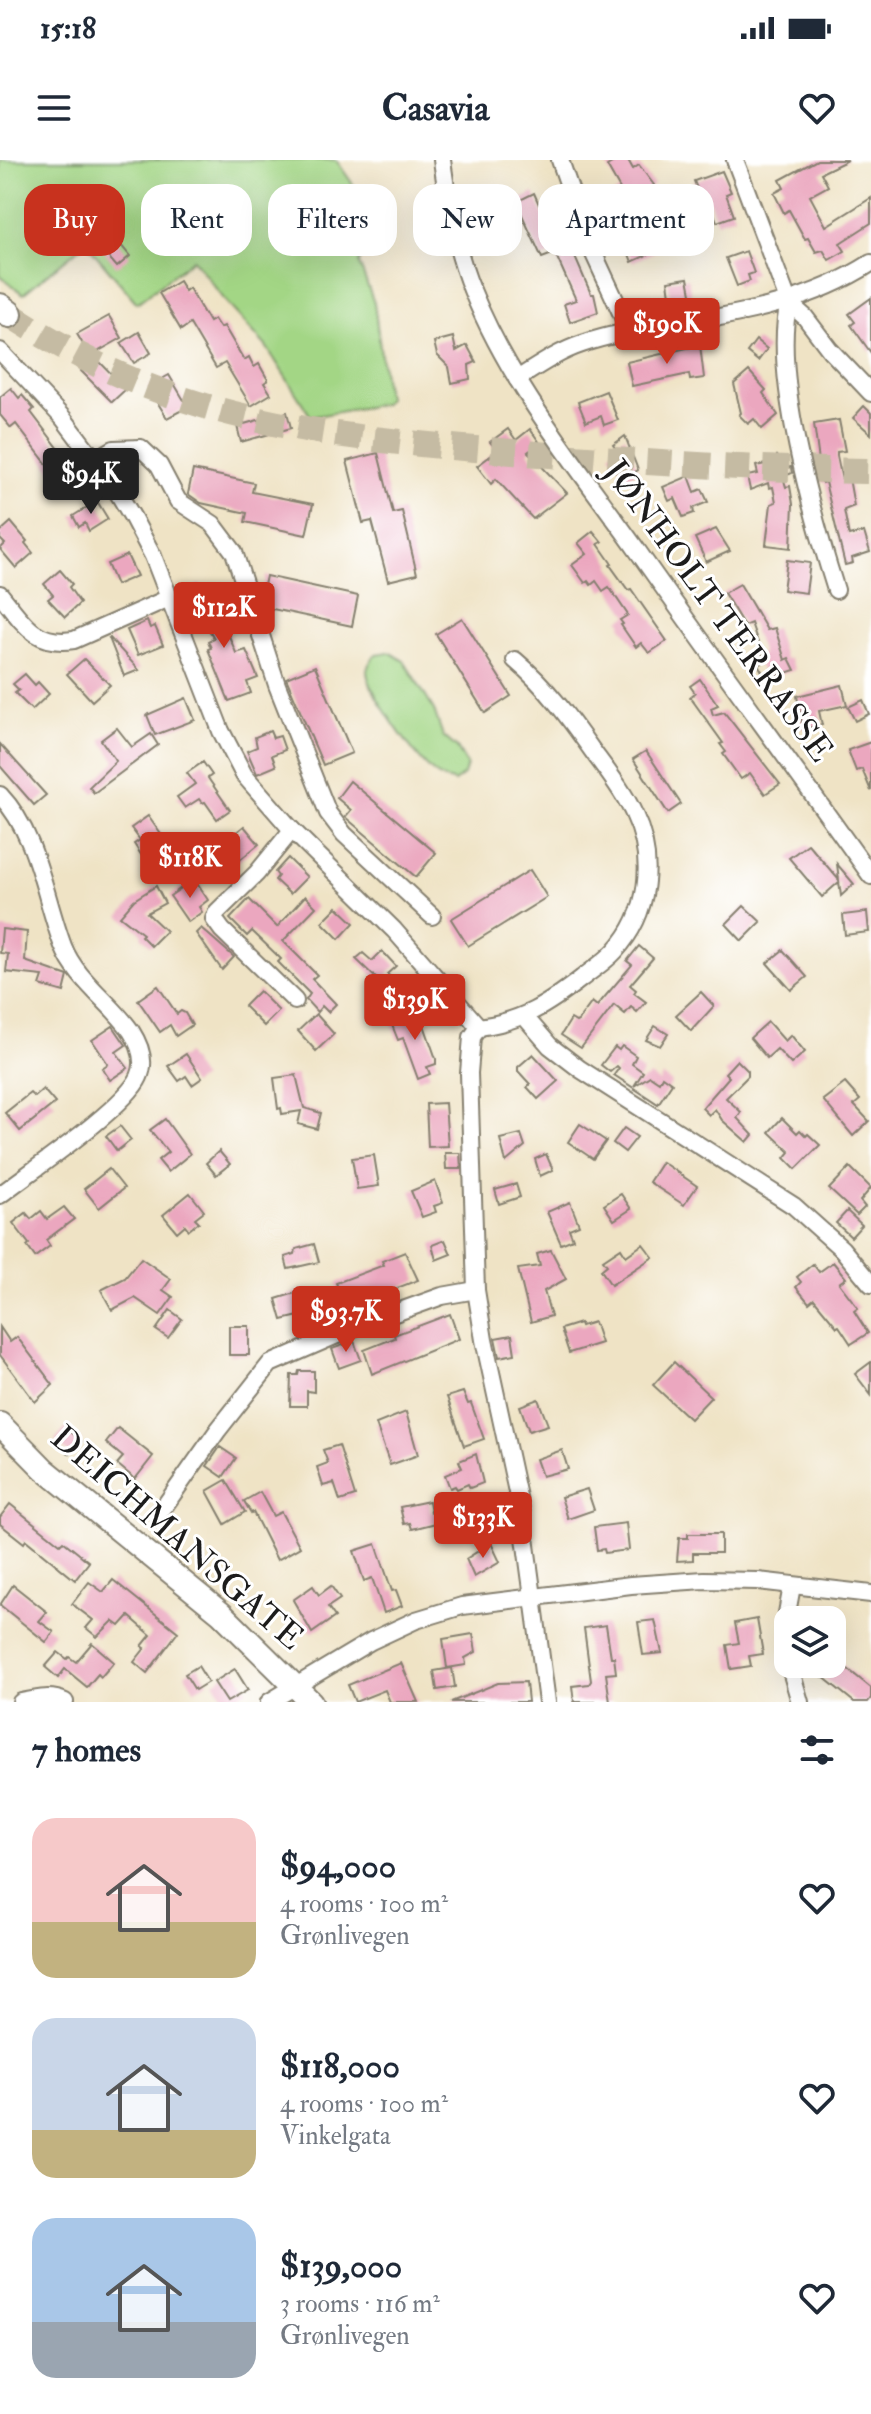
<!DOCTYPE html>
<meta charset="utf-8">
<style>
:root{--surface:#fff;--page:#f6f6f7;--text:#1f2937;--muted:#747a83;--accent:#c8321e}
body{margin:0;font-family:"IM FELL Double Pica",serif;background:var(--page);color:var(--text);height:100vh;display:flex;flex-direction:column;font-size:30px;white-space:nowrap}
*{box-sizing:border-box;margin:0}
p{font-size:26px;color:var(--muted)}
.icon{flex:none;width:44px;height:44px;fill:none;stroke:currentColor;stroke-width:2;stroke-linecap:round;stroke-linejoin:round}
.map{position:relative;height:1542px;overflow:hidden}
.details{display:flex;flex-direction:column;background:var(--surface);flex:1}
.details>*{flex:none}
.guide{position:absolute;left:24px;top:24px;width:824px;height:72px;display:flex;gap:16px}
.fabs{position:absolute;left:774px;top:1446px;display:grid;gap:16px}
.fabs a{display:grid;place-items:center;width:72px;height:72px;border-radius:16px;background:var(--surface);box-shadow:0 8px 32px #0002;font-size:40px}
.price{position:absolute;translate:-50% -68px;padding:0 18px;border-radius:8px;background:var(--accent);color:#fff;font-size:26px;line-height:52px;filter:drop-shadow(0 2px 4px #0008)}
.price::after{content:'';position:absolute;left:50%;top:48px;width:24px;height:18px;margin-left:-12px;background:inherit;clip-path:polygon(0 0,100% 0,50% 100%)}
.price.active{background:#222;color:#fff}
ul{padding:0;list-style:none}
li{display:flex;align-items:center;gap:24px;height:200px;padding:0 32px}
li span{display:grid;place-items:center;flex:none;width:224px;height:160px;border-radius:24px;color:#555}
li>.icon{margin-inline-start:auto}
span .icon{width:96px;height:96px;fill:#fffc;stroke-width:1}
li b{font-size:34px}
h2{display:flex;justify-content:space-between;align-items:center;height:96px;padding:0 32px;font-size:34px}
.pill{padding:0 28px;border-radius:24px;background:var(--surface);box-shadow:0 8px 32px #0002;font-size:28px;line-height:72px}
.pill.active{background:var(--accent);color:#fff}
.status{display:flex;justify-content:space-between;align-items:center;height:56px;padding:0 40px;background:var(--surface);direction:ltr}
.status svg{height:22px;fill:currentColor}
header{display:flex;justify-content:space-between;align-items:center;height:104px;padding:0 32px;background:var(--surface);font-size:36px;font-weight:700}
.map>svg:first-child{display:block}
.green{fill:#a3d685;stroke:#607950;stroke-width:2}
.building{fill:#eba7bf}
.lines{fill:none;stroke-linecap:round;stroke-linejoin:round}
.primary-tunnel{stroke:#c5bba3;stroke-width:26;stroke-dasharray:26 13;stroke-linecap:butt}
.minor-casing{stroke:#868070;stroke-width:20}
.tertiary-casing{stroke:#868070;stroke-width:26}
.primary-casing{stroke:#868070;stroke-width:30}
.minor{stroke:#fff;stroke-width:16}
.tertiary{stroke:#fff;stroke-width:22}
.primary{stroke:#fff;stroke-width:26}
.labels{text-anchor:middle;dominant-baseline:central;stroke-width:6;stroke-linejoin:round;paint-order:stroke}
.street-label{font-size:34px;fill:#1c1c1c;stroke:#fff}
</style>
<div class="status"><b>15:18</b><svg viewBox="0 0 49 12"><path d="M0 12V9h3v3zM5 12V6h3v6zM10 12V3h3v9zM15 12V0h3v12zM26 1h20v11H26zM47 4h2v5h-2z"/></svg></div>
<header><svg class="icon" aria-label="menu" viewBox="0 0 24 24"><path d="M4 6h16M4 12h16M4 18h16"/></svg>Casavia<svg class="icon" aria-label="heart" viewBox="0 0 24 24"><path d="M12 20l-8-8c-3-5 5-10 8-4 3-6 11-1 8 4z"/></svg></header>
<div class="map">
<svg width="871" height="1542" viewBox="0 0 871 1542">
<rect width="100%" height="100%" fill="#fff"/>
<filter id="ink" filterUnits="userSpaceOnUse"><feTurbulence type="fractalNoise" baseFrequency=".0125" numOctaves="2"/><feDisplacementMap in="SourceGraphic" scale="16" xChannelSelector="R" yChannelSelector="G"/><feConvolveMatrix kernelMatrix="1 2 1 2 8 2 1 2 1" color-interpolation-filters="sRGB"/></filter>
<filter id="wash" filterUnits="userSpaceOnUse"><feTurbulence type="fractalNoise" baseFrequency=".006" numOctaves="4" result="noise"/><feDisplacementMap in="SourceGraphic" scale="32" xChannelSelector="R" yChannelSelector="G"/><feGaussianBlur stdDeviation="1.8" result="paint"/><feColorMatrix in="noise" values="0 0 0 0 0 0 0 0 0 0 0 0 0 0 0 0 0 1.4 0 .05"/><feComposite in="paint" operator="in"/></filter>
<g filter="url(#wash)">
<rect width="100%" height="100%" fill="#efe3c5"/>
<!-- green -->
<g class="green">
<polygon points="0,0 336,0 359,33 372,63 359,103 374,143 387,239 383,244 311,257 266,186 227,143 193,99 137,143 86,83 23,134 0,115"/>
<path d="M389,492L404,501L434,550L443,576L457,588L467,605L464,615L454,622C449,620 442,618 437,615C419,604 367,531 367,511C367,505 372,499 376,494Z"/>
</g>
<g id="blocks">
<!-- building -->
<g class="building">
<polygon points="617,0 628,0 633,9 639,5 654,25 641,35 637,31 607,54 610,62 595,68 588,47 606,40 620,29 607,6"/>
<polygon points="817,0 848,0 821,13 828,26 810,36 826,66 871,38 871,63 840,83 845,91 829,100 823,90 816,92 808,78 805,79 789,50 784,53 774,33 784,28 780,20"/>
<polygon points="722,11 731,32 726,34 734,56 717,62 708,38 702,41 694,21"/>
<polygon points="534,33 551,72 562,67 591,134 594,134 598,152 570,162 564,144 576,140 555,93 542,98 516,42"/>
<polygon points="107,68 130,96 117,107 93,79"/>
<polygon points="651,72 658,90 632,102 624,81"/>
<polygon points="746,91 754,113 748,115 750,121 737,126 726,98"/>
<polygon points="688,118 692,139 671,143 668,121"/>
<polygon points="179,121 185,131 189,128 209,162 214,159 220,168 224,166 244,200 249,197 254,207 259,204 268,220 264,223 271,234 251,246 225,203 216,208 190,164 181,170 159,133"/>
<polygon points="871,138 871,193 851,165 855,162 849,154"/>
<polygon points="109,156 122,178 90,196 77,174"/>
<polygon points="139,172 151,193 134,203 121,183"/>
<polygon points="453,177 456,191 467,185 476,202 469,205 470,219 452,223 449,207 437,195 434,182"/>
<polygon points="756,180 767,189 758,201 747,192"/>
<polygon points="700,185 704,218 690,220 689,214 632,226 627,202"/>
<polygon points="95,197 126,229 112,242 81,211"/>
<polygon points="749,211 766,230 763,233 778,255 762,269 754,259 748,264 739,255 741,253 734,224"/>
<polygon points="169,215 188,247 167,258 148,227"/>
<polygon points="11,228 19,238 22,235 34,249 31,252 84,322 69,333 16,264 11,268 0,255 0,237"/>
<polygon points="606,231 618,260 604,265 601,256 586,262 578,242"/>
<polygon points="864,246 871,253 871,274 853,258"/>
<polygon points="287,252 291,268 241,282 237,266"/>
<polygon points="839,260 845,291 837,292 837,296 842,320 849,318 854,346 844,350 849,376 864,372 870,392 852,398 853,403 845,405 825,322 822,323 814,264"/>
<polygon points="508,269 516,280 530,269 540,283 528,292 567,333 533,359 496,319 491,324 477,306 497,291 490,282"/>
<polygon points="625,276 638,310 627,317 610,293 616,289 613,285"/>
<polygon points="378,293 393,353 402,351 417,414 388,421 372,361 363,363 347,301"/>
<polygon points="777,295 782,309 791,307 792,313 783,317 786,327 790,326 793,344 791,388 766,385 771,344 776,342 773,327 769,328 768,323 750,330 747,316 758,314 756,306 776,302"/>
<polygon points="193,310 254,323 252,332 313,344 306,375 245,362 247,353 201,343 188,334"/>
<polygon points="689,316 695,332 702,329 708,342 693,348 694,353 683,357 675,338 669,341 663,327"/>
<polygon points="97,341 108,359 89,371 85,363 79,367 73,356"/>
<polygon points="11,362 27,381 25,383 33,393 16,408 0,389 5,384 0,379 0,372"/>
<polygon points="716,369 730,391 706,402 695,378"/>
<polygon points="593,371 602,382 598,384 612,404 610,405 628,430 631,429 667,481 649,493 641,483 636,487 621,465 623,464 620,460 628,455 609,427 603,431 596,421 591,425 588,421 585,423 572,405 587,394 578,383"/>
<polygon points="127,395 137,416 116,425 107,404"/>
<polygon points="787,400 810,403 806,433 783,430"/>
<polygon points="60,410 72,424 69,427 80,443 65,457 48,439 53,435 44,424"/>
<polygon points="266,416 358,436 352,466 263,447 261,439"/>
<polygon points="200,424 225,466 236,493 246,490 258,518 247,522 251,533 229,541 208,489 211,488 208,481 214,478 193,444 195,442 189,431"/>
<polygon points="740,424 767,470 775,468 785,500 789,498 795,510 766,519 758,504 762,503 759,495 762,494 751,463 744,466 724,433"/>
<polygon points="462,458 511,536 485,553 436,474"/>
<polygon points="147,461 150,468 155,466 163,485 138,495 127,470"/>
<polygon points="109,478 110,478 139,510 124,516"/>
<polygon points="84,499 110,525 92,541 67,514"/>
<polygon points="315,506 352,593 323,605 286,518"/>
<polygon points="25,514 35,525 38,522 49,534 32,550 15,533 19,530 13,524"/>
<polygon points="700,519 718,545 711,548 713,555 724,552 780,624 765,634 750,613 741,619 723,594 726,592 720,584 723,583 690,537 695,533 690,526"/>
<polygon points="842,525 847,545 819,551 822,565 803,569 797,536"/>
<polygon points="186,538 195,560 155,575 147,555"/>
<polygon points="863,540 869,554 855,561 848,547"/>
<polygon points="117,568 132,587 151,574 158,585 94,633 89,627 116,601 101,580"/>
<polygon points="270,571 273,578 280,576 285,590 272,595 276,606 257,614 247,591 257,587 255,577"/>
<polygon points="871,582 871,631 862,609 856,611 848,590"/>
<polygon points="0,584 46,635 34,645 0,606"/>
<polygon points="646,591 681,644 668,653 633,599"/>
<polygon points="203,602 212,615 208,618 230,650 217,659 205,642 202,643 199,639 185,648 177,637 195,624 187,613"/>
<polygon points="350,621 436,693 416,717 345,657 351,650 337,638"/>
<polygon points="148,656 165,680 142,696 134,684 140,680 131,668"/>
<polygon points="244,666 259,684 236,703 221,685"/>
<polygon points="808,684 839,720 837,704 854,724 841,736 839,722 822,737 789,698"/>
<polygon points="288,698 307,717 290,734 275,720 278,716 275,712"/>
<polygon points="530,710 547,737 468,786 451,759"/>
<polygon points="194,719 208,740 199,747 202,752 188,762 170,736"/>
<polygon points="156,726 165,743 147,753 166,771 151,786 141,776 143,774 120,756 134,740"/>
<polygon points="305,736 316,747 283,781 317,815 312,819 336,844 328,852 322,846 317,852 306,840 310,834 278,802 281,799 252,771 247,776 230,759 249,739 277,767"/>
<polygon points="744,746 761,762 742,781 726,764"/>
<polygon points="337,747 354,763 339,779 322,762"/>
<polygon points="867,752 869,772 845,775 843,755"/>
<polygon points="201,768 234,797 222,810 196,773"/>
<polygon points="2,769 27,772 25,801 68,816 64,832 40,825 43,816 6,812 8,794 0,793"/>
<polygon points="639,786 653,798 630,825 636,830 634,833 646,842 637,852 631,847 625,854 614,845 581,888 561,875 571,859 576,862 578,861 592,842 597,846 632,805 627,801"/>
<polygon points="783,790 807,817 791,830 767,803"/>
<polygon points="382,791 396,806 387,814 416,840 408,849 356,799 363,793 372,801"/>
<polygon points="158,826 177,854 181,851 185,853 192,865 176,876 170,865 160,872 138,840"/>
<polygon points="259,831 279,851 264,866 244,846"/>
<polygon points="701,832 714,846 691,871 676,855"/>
<polygon points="414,849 420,864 423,862 436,899 436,904 427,907 430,914 418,919 403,878 398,880 390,860"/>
<polygon points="316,854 334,874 316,891 298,871"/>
<polygon points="768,862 785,881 791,875 805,892 791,904 777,889 767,898 750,878"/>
<polygon points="113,866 126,885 116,892 128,908 110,920 102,908 108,904 92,880"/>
<polygon points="655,866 668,874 660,886 646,880"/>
<polygon points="622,886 636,896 632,904 643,912 634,926 650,916 659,922 662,916 672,923 658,944 614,915 619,908 617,906 610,912 601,905 615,887 619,890"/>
<polygon points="186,894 202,918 192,925 186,916 179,921 168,906"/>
<polygon points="533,894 558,921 538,939 527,927 530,924 518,911 518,907"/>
<polygon points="737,900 748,911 748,916 726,938 741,952 737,958 753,975 747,982 722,960 715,949 709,955 702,948 729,917 725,913"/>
<polygon points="296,915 304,948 321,953 317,969 298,964 301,951 282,954 281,948 278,949 274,918"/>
<polygon points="845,923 860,940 854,945 869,961 853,976 823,940"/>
<polygon points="43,929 55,943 20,971 5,953 30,933 34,937"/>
<polygon points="445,943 448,986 428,987 426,944"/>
<polygon points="782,958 797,973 800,970 806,976 808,974 820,985 796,1009 785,998 790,992 769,972"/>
<polygon points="165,959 190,994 168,1012 158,1000 168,992 150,970"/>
<polygon points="580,964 606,981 593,999 568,982"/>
<polygon points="120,966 131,980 117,991 106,976"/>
<polygon points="624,968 637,977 625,992 613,983"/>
<polygon points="521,974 525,986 506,1002 500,979"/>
<polygon points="219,991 230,1004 216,1015 206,1003"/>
<polygon points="445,993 460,993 461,1009 446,1009"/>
<polygon points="546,994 553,1010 540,1016 535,999"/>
<polygon points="374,995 379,1026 357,1029 352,998"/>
<polygon points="662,1002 697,1026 684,1045 649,1022"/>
<polygon points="850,1007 871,1028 860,1041 865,1047 857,1055 829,1029"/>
<polygon points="109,1009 124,1028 99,1048 84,1029"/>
<polygon points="435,1021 443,1043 434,1046 436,1052 422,1057 411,1031"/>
<polygon points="516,1024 520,1037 499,1044 495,1030"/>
<polygon points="190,1033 204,1051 195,1058 199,1062 189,1070 185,1065 177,1072 163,1055"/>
<polygon points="621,1034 631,1049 614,1060 604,1045"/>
<polygon points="570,1042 579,1065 569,1069 573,1079 561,1084 547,1052"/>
<polygon points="64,1047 74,1059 46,1080 50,1086 35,1097 27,1086 29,1084 13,1063 26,1053 31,1059 41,1051 47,1059"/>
<polygon points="847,1051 862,1065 851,1077 836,1063"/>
<polygon points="445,1080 451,1094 436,1100 432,1085"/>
<polygon points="314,1084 319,1102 288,1109 285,1097 295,1094 296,1089"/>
<polygon points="643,1084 653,1097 611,1125 601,1110 607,1105 603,1100 621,1088 626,1096"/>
<polygon points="551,1090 566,1119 544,1131 551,1156 531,1162 518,1109 540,1106 537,1094"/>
<polygon points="405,1092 418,1120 327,1155 325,1149 317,1151 316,1149 316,1152 282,1160 276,1139 305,1130 308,1141 339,1130 336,1123 384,1105 382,1101"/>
<polygon points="141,1098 171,1119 163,1130 173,1137 160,1155 135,1138 112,1150 101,1130 125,1118"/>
<polygon points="833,1102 846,1118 839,1123 858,1148 854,1151 868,1173 851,1184 839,1166 837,1167 814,1139 809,1143 796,1127 801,1122 797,1117 813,1104 819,1112"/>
<polygon points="170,1150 182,1159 168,1178 156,1170"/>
<polygon points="450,1154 459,1179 372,1214 364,1190 395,1178 394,1175"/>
<polygon points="594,1162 601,1183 569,1193 561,1169 580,1163 581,1166"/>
<rect x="229" y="1166" width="20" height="29"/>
<polygon points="0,1167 10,1182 17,1177 53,1225 35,1242 0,1195"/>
<polygon points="512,1175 515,1194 499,1197 495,1178"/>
<polygon points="354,1181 361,1200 339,1208 332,1189"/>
<polygon points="674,1202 711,1237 690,1259 653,1225"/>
<polygon points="871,1202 871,1235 855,1214"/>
<polygon points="299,1211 314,1211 314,1232 307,1231 307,1246 290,1246 291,1215 298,1215"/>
<polygon points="463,1232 468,1244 471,1243 484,1279 464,1286 447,1237"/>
<polygon points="538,1239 548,1265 529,1271 520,1246"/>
<polygon points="406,1252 418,1295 390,1305 376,1264"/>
<polygon points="66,1268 82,1281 70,1294 55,1281"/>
<polygon points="118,1268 153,1296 135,1319 117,1304 123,1297 106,1283"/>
<polygon points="339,1285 355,1336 340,1341 334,1323 323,1326 317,1307 328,1303 323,1290"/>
<polygon points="220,1287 236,1298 223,1317 207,1306"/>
<polygon points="562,1290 568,1309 542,1316 536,1299"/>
<polygon points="476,1294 483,1323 470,1328 468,1324 457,1329 455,1326 450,1328 445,1315 462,1308 459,1301"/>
<polygon points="226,1320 245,1352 225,1364 207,1331"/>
<polygon points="587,1329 594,1350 568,1359 561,1337"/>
<polygon points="260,1332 273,1356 281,1352 300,1387 277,1400 253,1352 251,1353 244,1341"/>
<polygon points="429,1341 431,1352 437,1350 440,1362 412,1369 410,1363 404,1364 400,1347"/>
<polygon points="10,1344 60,1384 63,1381 89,1402 75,1420 26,1380 24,1383 0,1364 0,1357"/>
<polygon points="626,1363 629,1390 605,1393 604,1389 597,1390 594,1367"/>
<polygon points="688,1374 721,1374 721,1393 693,1393 693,1400 677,1401 679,1378 688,1378"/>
<polygon points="491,1383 500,1402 474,1417 466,1399"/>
<polygon points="376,1384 392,1431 396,1430 402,1446 384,1453 372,1418 364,1421 354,1391"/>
<polygon points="113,1420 178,1472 147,1513 134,1502 145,1488 142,1486 151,1475 129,1456 120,1466 113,1461 97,1477 86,1468 93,1460 72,1444 89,1422 103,1432"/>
<polygon points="13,1425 47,1452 39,1461 54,1472 46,1482 0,1445"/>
<polygon points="313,1426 319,1435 331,1426 340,1439 328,1447 335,1457 312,1473 293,1440"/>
<polygon points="757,1459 763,1494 749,1496 751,1506 731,1509 727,1485 739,1483 735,1463"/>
<polygon points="655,1460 662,1493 643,1495 638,1462"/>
<polygon points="606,1465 611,1497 614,1497 616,1513 606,1514 610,1542 574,1542 572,1526 589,1524 591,1521 584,1468"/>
<polygon points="473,1474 476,1492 465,1498 466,1505 447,1508 443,1479"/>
<polygon points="92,1483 114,1502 101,1517 98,1514 87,1527 65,1509 58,1518 45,1507 58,1492 67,1499 69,1497 76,1502"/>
<polygon points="832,1496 871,1528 871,1538 868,1542 854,1542 817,1512 823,1504 832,1504"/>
<polygon points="401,1503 418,1542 390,1542 385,1530 355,1542 348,1525"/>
<polygon points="198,1506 208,1522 195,1530 185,1514"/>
<polygon points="452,1508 455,1527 437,1530 434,1511"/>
<polygon points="235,1509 248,1530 227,1542 214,1522"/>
<polygon points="526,1522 528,1542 451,1542 498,1523"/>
</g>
</g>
</g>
<g filter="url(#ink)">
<use href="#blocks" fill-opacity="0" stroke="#868070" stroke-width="2"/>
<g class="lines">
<!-- primary-tunnel -->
<path class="primary-tunnel" d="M9,154C56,184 103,210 155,229C272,274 401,283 525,293C640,303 755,309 871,311"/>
<!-- minor casing -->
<g class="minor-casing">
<g id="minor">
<path d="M442,0C448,44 455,88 472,130C510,225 578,307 637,390C714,500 794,607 871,716"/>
<polyline points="560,0 587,79 630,172"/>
<polyline points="735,0 789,143 805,157 830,190 871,233"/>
<path d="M789,143C771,211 814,361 836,430"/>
<polyline points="0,191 63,258 112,323 133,358 153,396 221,571 244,615 292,670 394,770 479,867"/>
<path d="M517,219C538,206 558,192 582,184C613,173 646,169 679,164C747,153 812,141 871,103"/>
<polyline points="95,300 114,289 141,288 159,305 178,341 213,364 234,392 277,525 328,653 344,674 432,756"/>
<path d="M0,434C23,462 34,486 74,480L169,438"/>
<path d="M0,635C38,675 44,736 63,786C76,820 111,842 131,871C140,885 146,902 139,917C125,948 31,1011 0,1035"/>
<polyline points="292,670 257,713 217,752 214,759 222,770 295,841"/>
<polyline points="525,857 550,886 580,909 794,1046 842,1089 871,1124"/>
<polyline points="479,867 472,877 469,913 476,1130 484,1180 522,1355 547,1542"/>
<path d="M479,867C523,861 547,845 582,818C593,809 605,802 615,791C649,754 656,700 634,654C624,632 608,612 594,593C570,559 547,527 515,500"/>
<polyline points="161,1351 218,1270 270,1204 353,1168 442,1136 476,1130"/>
<polyline points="788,1502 787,1453 792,1426"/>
<polyline points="789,1504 800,1542"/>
<path d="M21,1542C36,1539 51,1535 65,1542"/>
<polyline points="269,1542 371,1481 416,1460 462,1446 631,1425 704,1420 758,1421 871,1434"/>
</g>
</g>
<!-- tertiary casing -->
<g class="tertiary-casing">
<polyline id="tertiary" points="0,1264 44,1309 221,1453 311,1542"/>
</g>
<!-- primary casing -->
<g class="primary-casing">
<polyline id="primary" points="0,147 9,154"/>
</g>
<!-- minor -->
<use href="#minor" class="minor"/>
<!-- tertiary -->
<use href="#tertiary" class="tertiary"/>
<!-- primary -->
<use href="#primary" class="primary"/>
</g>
</g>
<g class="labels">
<!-- street labels -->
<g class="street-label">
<text transform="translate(718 451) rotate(54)">JØNHOLT TERRASSE</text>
<text transform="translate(177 1378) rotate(41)">DEICHMANSGATE</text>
</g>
</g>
</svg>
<div class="fabs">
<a><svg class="icon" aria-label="layers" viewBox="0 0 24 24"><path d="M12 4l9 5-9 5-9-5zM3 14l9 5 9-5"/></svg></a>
</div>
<b class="price" style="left:667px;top:206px">$190K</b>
<b class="price active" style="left:91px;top:356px">$94K</b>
<b class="price" style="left:224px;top:490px">$112K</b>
<b class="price" style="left:190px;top:740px">$118K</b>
<b class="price" style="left:415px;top:882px">$139K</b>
<b class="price" style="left:346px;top:1194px">$93.7K</b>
<b class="price" style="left:483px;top:1400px">$133K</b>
<div class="guide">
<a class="pill active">Buy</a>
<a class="pill">Rent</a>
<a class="pill">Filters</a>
<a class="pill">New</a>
<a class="pill">Apartment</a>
</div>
</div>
<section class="details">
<h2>7 homes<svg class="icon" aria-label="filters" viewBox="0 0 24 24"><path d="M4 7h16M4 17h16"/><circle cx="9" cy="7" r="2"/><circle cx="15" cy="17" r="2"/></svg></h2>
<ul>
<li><span style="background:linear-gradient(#f6c9c9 65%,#c2b280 0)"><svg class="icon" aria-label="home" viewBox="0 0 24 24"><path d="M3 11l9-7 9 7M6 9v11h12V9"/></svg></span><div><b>$94,000</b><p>4 rooms · 100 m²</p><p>Grønlivegen</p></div><svg class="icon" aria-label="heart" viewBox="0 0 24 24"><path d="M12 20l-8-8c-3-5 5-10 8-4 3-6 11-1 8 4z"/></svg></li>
<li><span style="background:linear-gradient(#c9d6e8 70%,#c2b280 0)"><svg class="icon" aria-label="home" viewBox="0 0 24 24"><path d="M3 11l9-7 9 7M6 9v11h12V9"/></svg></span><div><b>$118,000</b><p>4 rooms · 100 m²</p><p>Vinkelgata</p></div><svg class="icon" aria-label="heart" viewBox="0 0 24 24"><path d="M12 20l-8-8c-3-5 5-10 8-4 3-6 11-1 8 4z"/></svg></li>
<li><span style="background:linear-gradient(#a9c7e8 65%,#9aa5b1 0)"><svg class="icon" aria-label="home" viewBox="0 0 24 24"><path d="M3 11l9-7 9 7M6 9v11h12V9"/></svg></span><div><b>$139,000</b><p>3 rooms · 116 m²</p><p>Grønlivegen</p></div><svg class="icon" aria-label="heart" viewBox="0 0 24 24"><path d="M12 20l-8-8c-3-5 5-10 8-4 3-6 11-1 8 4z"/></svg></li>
</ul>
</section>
